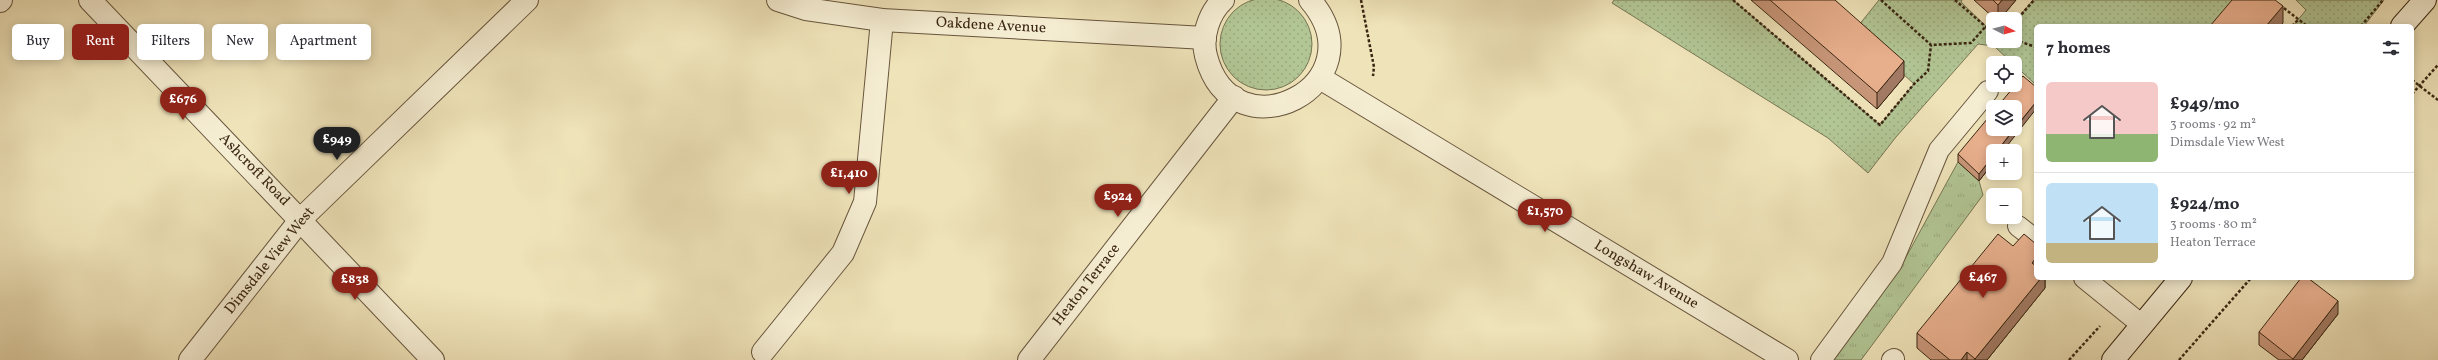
<!DOCTYPE html>
<meta charset="utf-8">
<style>
:root{--surface:#fff;--page:#f2f2f3;--text:#2b2b33;--muted:#7c7c81;--line:#e1e1e2;--accent:#8f2418}
body{margin:0;font-family:Vollkorn,serif;background:var(--page);color:var(--text);height:100vh;display:flex;flex-direction:column;font-size:15px;white-space:nowrap}
*{box-sizing:border-box;margin:0}
p{font-size:13px;color:var(--muted)}
.icon{flex:none;width:22px;height:22px;fill:none;stroke:currentColor;stroke-width:2;stroke-linecap:round;stroke-linejoin:round}
.map{position:relative;flex:1;overflow:hidden}
.details{position:absolute;left:2034px;top:24px;width:380px;height:256px;display:flex;flex-direction:column;background:var(--surface);border-radius:6px;box-shadow:0 2px 10px #0003}
.details>*{flex:none}
.guide{position:absolute;left:12px;top:24px;width:380px;height:36px;display:flex;gap:8px}
.needle{width:26px;rotate:96deg}
.controls{position:absolute;left:1986px;top:12px;display:grid;gap:8px}
.controls a{display:grid;place-items:center;width:36px;height:36px;border-radius:6px;background:var(--surface);box-shadow:0 2px 10px #0003;font-size:20px}
.price{position:absolute;translate:-50% -34px;padding:0 9px;border-radius:14px;background:var(--accent);color:#fff;font-size:13px;line-height:26px;filter:drop-shadow(0 1px 2px #0008)}
.price::after{content:'';position:absolute;left:50%;top:24px;width:12px;height:9px;margin-left:-6px;background:inherit;clip-path:polygon(0 0,100% 0,50% 100%)}
.price.active{background:#222;color:#fff}
ul{padding:0;list-style:none}
li{display:flex;align-items:center;gap:12px;height:100px;padding:0 12px}
li+li{border-top:1px solid var(--line)}
li span{display:grid;place-items:center;flex:none;width:112px;height:80px;border-radius:6px;color:#555}
li>.icon{margin-inline-start:auto}
span .icon{width:48px;height:48px;fill:#fffc;stroke-width:1}
li b{font-size:17px}
h2{display:flex;justify-content:space-between;align-items:center;height:48px;padding:0 12px;font-size:17px}
.chip{padding:0 14px;border-radius:6px;background:var(--surface);box-shadow:0 2px 10px #0003;font-size:14px;line-height:36px}
.chip.active{background:var(--accent);color:#fff}
.map>svg:first-child{display:block}
.grass{fill:url(#grass-tufts);stroke:#767653}
.park{fill:url(#park-dots);stroke:#767653}
.lines{fill:none;stroke-linecap:round;stroke-linejoin:round}
.lane-casing{stroke:#67553c;stroke-width:22}
.street-casing{stroke:#67553c;stroke-width:24}
.secondary-casing{stroke:#3a2612;stroke-width:24}
.path{stroke:#3a2612;stroke-width:2.5;stroke-dasharray:3 2;stroke-linecap:butt}
.lane{stroke:#f5edd2;stroke-width:20}
.street{stroke:#f5edd2;stroke-width:22}
.secondary{stroke:#f5edd2;stroke-width:22}
.wall{fill:#c89679;stroke:#3a2612}
.shaded-wall{fill:#a27a63;stroke:#3a2612}
.building{fill:#e8af8d;stroke:#3a2612}
.labels{text-anchor:middle;dominant-baseline:central;stroke-width:3;stroke-linejoin:round;paint-order:stroke}
.street-label{font-size:15px;fill:#3a2612;stroke:#f5edd2}
</style>
<div class="map">
<svg width="2438" height="360" viewBox="0 0 2438 360">
<defs>
<pattern id="grass-tufts" width="24" height="20" patternUnits="userSpaceOnUse"><rect width="24" height="20" fill="#b2c594"/><path d="M3 7l-1-3M5 7V3M7 7l1-3M15 17l-1-3M17 17v-4M19 17l1-3" fill="none" stroke="#9aa97f"/></pattern>
<pattern id="park-dots" width="8" height="8" patternUnits="userSpaceOnUse"><rect width="8" height="8" fill="#b2c594"/><path d="M2 2h.1M6 6h.1" fill="none" stroke="#9aa97f" stroke-width="1.8" stroke-linecap="round"/></pattern>
</defs>
<rect width="100%" height="100%" fill="#efe3b9"/>
<filter id="stains"><feTurbulence type="fractalNoise" baseFrequency=".005" numOctaves="4"/><feColorMatrix values="0 0 0 0 .2 0 0 0 0 .09 0 0 0 0 .02 0 0 0 .5 -.17"/></filter>
<radialGradient id="worn" r=".72"><stop offset=".6" stop-color="#630" stop-opacity="0"/><stop offset="1" stop-color="#630" stop-opacity=".3"/></radialGradient>
<!-- grass -->
<polygon class="grass" points="1958,162 1979,181 1983,195 1861,360 1831,360 1905,259"/>
<!-- park -->
<g class="park">
<circle cx="1266" cy="44" r="46"/>
<polygon points="1614,0 1733,0 1880,125 1914,84 1855,30 1879,0 1962,0 1961,2 1993,33 1993,41 2015,41 2015,21 2033,0 2243,0 2221,26 2036,26 2036,85 1994,46 1978,44 1896,137 1868,173 1828,138 1612,3"/>
<polygon points="2296,0 2384,0 2364,26 2293,26 2306,10"/>
</g>
<g class="lines">
<!-- lane casing -->
<g class="lane-casing">
<g id="lane">
<polyline points="2018,226 2036,240"/>
<polyline points="2084,278 2142,325"/>
<polyline points="1821,360 1892,263 1939,150 1988,91"/>
<polyline points="1892,360 1894,359"/>
</g>
</g>
<!-- street casing -->
<g class="street-casing">
<g id="street">
<polyline points="90,0 433,360"/>
<polyline points="778,0 806,9 882,20 1205,38"/>
<path d="M1223,0C1209,13 1201,37 1206,56C1233,160 1382,84 1310,0"/>
<polyline points="0,1 1,0"/>
<polyline points="1320,78 1787,360"/>
<polyline points="763,352 843,253 865,202 882,20"/>
<polyline points="190,360 301,219 527,0"/>
<polyline points="1029,360 1234,97"/>
</g>
</g>
<!-- secondary casing -->
<g class="secondary-casing">
<g id="secondary">
<polyline points="2402,26 2425,0"/>
<polyline points="2113,360 2181,278"/>
</g>
</g>
<!-- path -->
<g class="path">
<polyline points="1361,0 1374,67 1373,76"/>
<polyline points="1733,0 1880,125 1914,84 1928,71 1931,45"/>
<polyline points="1881,0 1931,45 1971,43 1986,26"/>
<polyline points="1955,0 1993,33"/>
<polyline points="2280,5 2307,26"/>
<polyline points="2015,22 2034,0"/>
<polyline points="2292,26 2298,20"/>
<polyline points="2361,26 2383,0"/>
<polyline points="2015,40 2036,47"/>
<polyline points="2412,80 2438,100"/>
<polyline points="2412,94 2438,65"/>
<polyline points="2069,360 2100,326"/>
<polyline points="2179,360 2251,278"/>
</g>
<!-- lane -->
<use href="#lane" class="lane"/>
<!-- street -->
<use href="#street" class="street"/>
<!-- secondary -->
<use href="#secondary" class="secondary"/>
</g>
<!-- wall -->
<g class="wall">
<polygon points="1751,0 1835,0 1904,77 1877,109"/>
<polygon points="1974,0 2016,0 2000,19 1995,19"/>
<polygon points="1993,151 1993,163 1979,181 1958,162 1958,154"/>
<polygon points="2036,278 2045,278 2045,288 1987,360 1931,360 1917,348 1917,333"/>
<polygon points="2338,314 2302,360 2279,360 2259,345 2259,332"/>
</g>
<!-- shaded-wall -->
<g class="shaded-wall">
<polygon points="2002,0 2016,0 2000,19 1998,19 1998,5"/>
<polygon points="2283,6 2283,23 2280,26 2266,26"/>
<polygon points="1904,61 1904,77 1877,109 1877,93"/>
<polygon points="2036,102 2036,109 2003,151 1997,151"/>
<polygon points="1993,156 1993,163 1979,181 1979,174"/>
<polygon points="2036,258 2036,273 2032,263"/>
<polygon points="2041,278 2045,278 2045,288 1987,360 1975,360 1975,359"/>
<polygon points="2338,301 2338,314 2302,360 2293,360 2293,359"/>
<polygon points="1967,352 1967,360 1961,360"/>
</g>
<!-- building -->
<g class="building">
<polygon points="1770,0 1835,0 1904,61 1877,93"/>
<polygon points="1993,0 2002,0 1998,5"/>
<polygon points="2232,0 2275,0 2283,6 2266,26 2210,26"/>
<polygon points="2023,76 2036,87 2036,102 2015,128 2015,107 1997,107"/>
<polygon points="1993,112 1993,129 2014,129 1997,151 1993,151 1993,156 1979,174 1958,154"/>
<polygon points="1998,234 2013,246 2024,234 2036,244 2036,258 2032,263 2036,266 2036,278 2041,278 1975,359 1967,352 1961,360 1950,360 1917,333"/>
<polygon points="2301,278 2308,278 2338,301 2293,359 2259,332"/>
</g>
<g class="labels">
<!-- street labels -->
<g class="street-label">
<text transform="translate(991 26) rotate(3)">Oakdene Avenue</text>
<text transform="translate(254 170) rotate(46)">Ashcroft Road</text>
<text transform="translate(270 261) rotate(-51)">Dimsdale View West</text>
<text transform="translate(1646 275) rotate(31)">Longshaw Avenue</text>
<text transform="translate(1087 285) rotate(-52)">Heaton Terrace</text>
</g>
</g>
<rect width="100%" height="100%" filter="url(#stains)"/>
<rect width="100%" height="100%" fill="url(#worn)"/>
</svg>
<div class="controls">
<a><svg class="needle" viewBox="-14 -14 28 28"><path d="M0-13l5 13h-10z" fill="#e53935"/><path d="M0 13l5-13h-10z" fill="#7c7c81"/></svg></a>
<a><svg class="icon" aria-label="locate" viewBox="0 0 24 24"><circle cx="12" cy="12" r="6"/><path d="M12 2v4M12 18v4M2 12h4M18 12h4"/></svg></a>
<a><svg class="icon" aria-label="layers" viewBox="0 0 24 24"><path d="M12 4l9 5-9 5-9-5zM3 14l9 5 9-5"/></svg></a>
<a>+</a>
<a>−</a>
</div>
<b class="price" style="left:183px;top:121px">£676</b>
<b class="price active" style="left:337px;top:161px">£949</b>
<b class="price" style="left:849px;top:195px">£1,410</b>
<b class="price" style="left:1118px;top:218px">£924</b>
<b class="price" style="left:1545px;top:233px">£1,570</b>
<b class="price" style="left:1983px;top:299px">£467</b>
<b class="price" style="left:355px;top:301px">£838</b>
<div class="guide">
<a class="chip">Buy</a>
<a class="chip active">Rent</a>
<a class="chip">Filters</a>
<a class="chip">New</a>
<a class="chip">Apartment</a>
</div>
<section class="details">
<h2>7 homes<svg class="icon" aria-label="filters" viewBox="0 0 24 24"><path d="M4 7h16M4 17h16"/><circle cx="9" cy="7" r="2"/><circle cx="15" cy="17" r="2"/></svg></h2>
<ul>
<li><span style="background:linear-gradient(#f6c9c9 65%,#8fb573 0)"><svg class="icon" aria-label="home" viewBox="0 0 24 24"><path d="M3 11l9-7 9 7M6 9v11h12V9"/></svg></span><div><b>£949/mo</b><p>3 rooms · 92 m²</p><p>Dimsdale View West</p></div></li>
<li><span style="background:linear-gradient(#bfe0f5 75%,#c2b280 0)"><svg class="icon" aria-label="home" viewBox="0 0 24 24"><path d="M3 11l9-7 9 7M6 9v11h12V9"/></svg></span><div><b>£924/mo</b><p>3 rooms · 80 m²</p><p>Heaton Terrace</p></div></li>
</ul>
</section>
</div>
